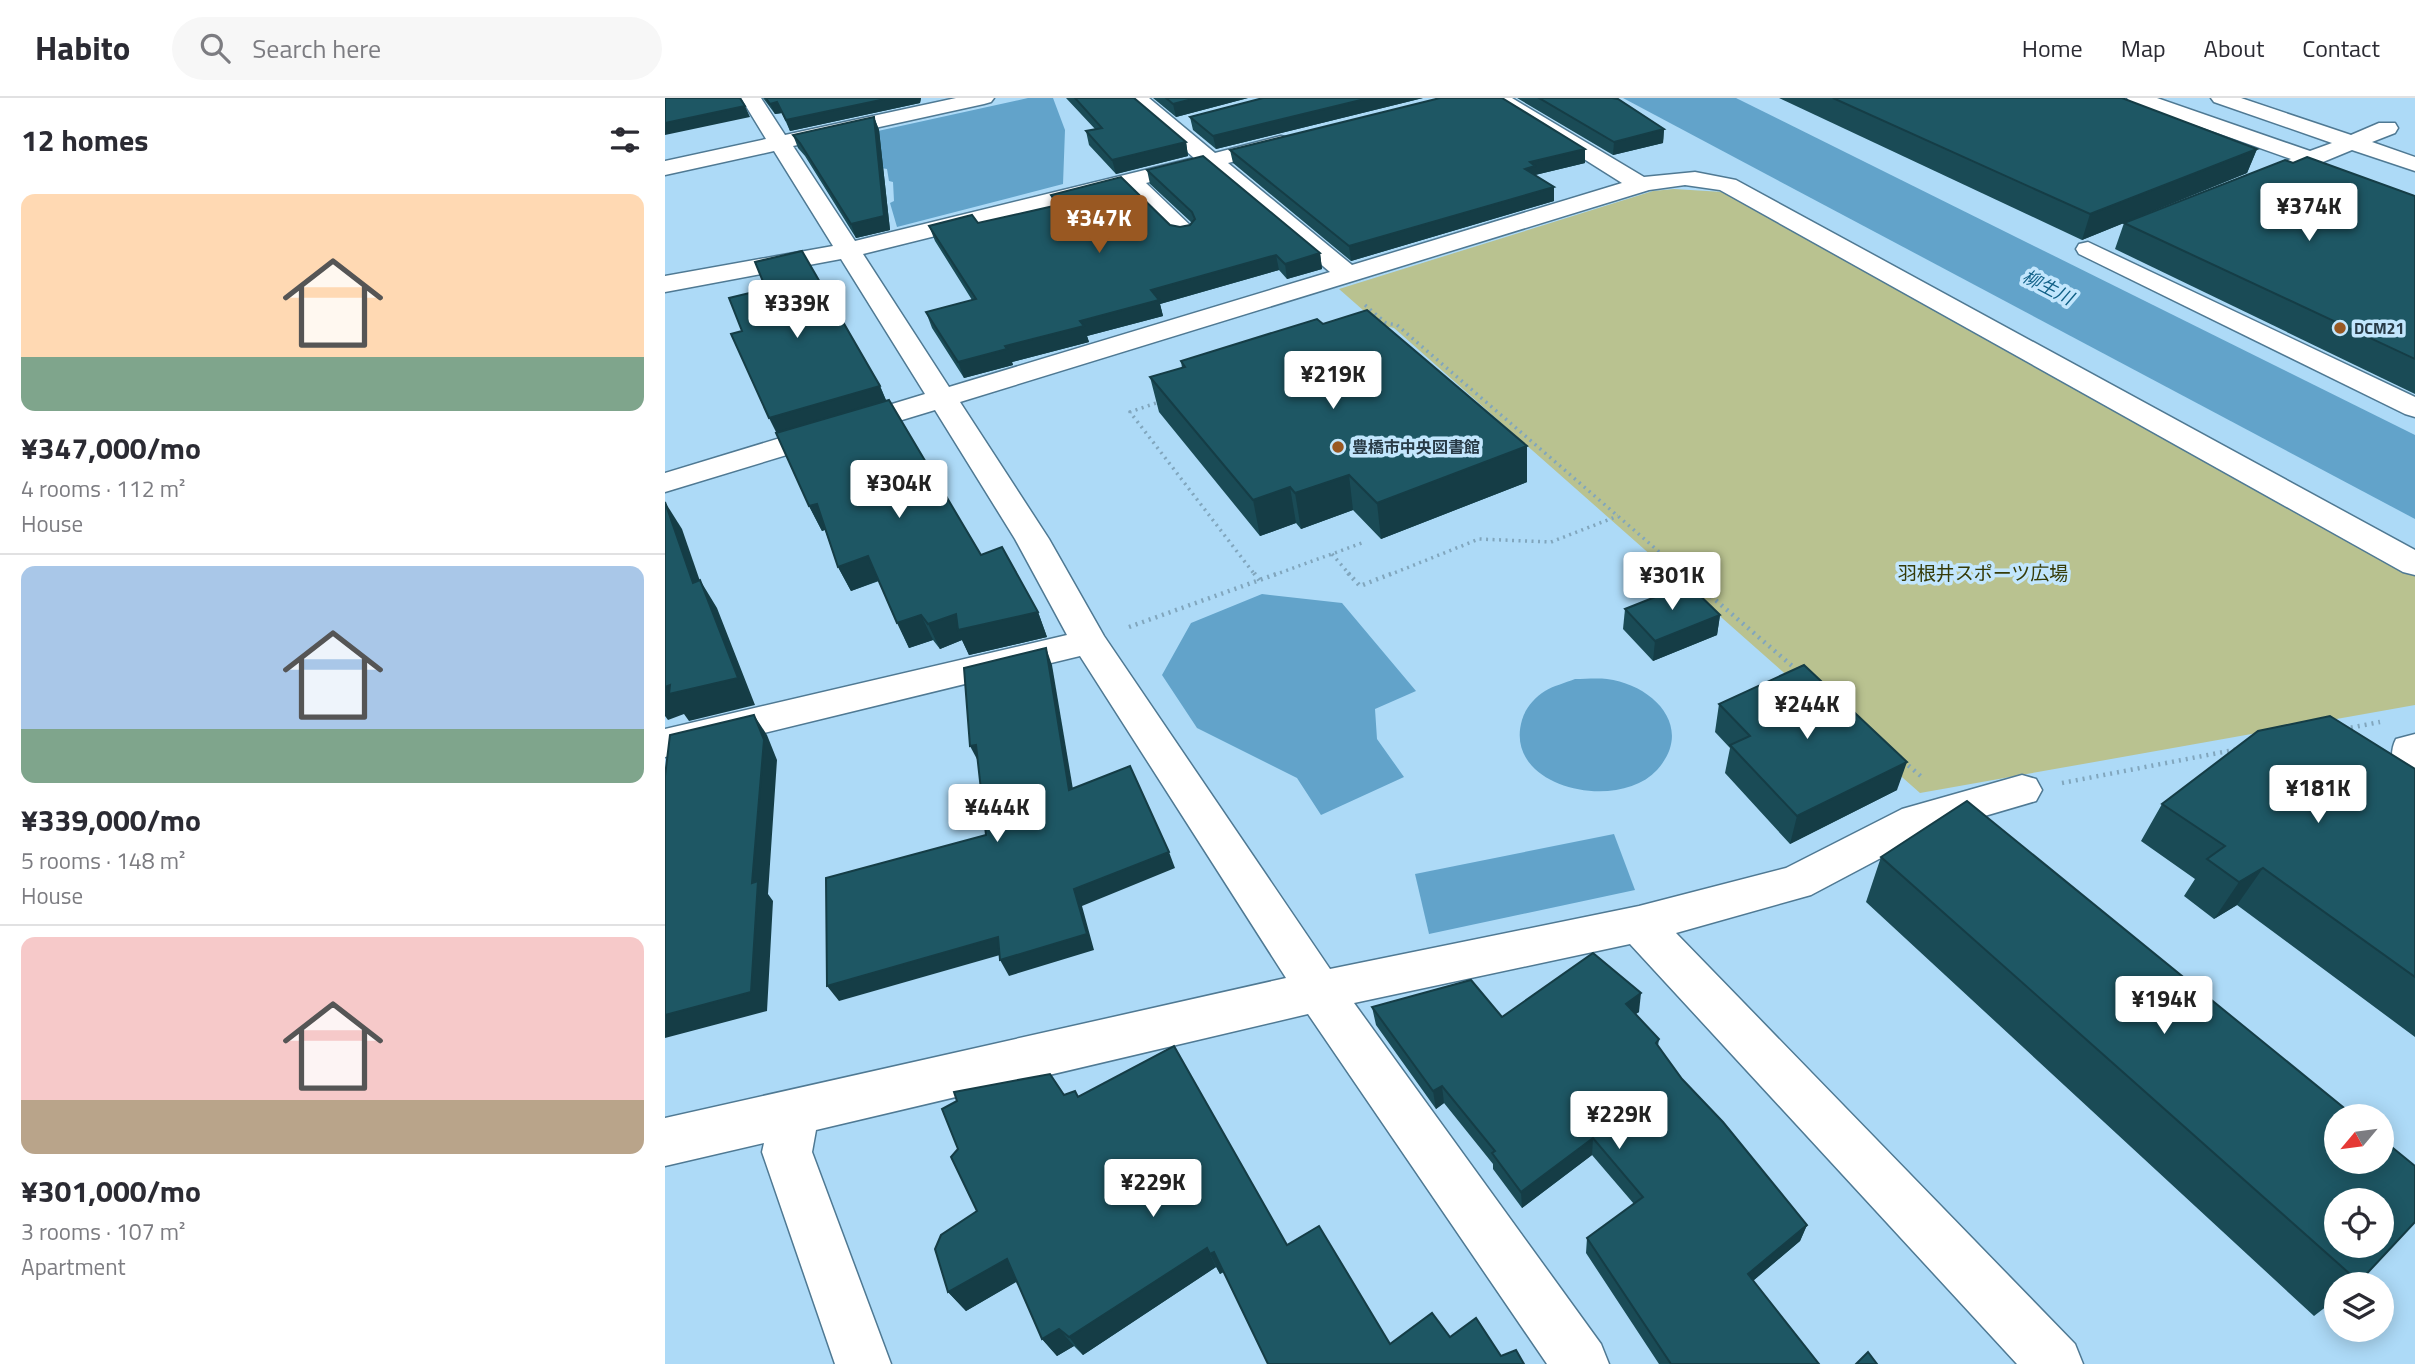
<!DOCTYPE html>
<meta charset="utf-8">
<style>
:root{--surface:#fff;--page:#f7f7f7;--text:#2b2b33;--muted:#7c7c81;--line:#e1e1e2;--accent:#995822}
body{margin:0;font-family:"Titillium Web","Noto Sans JP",sans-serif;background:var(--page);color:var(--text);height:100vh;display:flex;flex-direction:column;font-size:26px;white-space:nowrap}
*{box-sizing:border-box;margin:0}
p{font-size:23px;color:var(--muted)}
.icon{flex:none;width:38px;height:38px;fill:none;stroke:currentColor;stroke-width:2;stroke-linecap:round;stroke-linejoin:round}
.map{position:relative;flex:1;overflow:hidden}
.sheet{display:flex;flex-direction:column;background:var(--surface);width:665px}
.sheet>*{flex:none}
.needle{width:46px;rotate:241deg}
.fabs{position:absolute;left:1659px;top:1006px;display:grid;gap:14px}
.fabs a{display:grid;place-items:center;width:70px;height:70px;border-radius:50%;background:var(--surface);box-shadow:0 4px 18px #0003;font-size:35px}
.price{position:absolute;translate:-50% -60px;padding:0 16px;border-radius:7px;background:#fff;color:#222;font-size:23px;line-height:46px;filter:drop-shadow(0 2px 4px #0008)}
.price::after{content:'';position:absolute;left:50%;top:42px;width:21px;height:16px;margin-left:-10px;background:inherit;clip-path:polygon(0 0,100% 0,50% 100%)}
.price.on{background:var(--accent);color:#fff}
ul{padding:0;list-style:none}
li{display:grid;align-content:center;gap:14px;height:371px;padding:0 21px}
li+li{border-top:2px solid var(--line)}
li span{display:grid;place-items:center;height:217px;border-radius:14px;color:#555}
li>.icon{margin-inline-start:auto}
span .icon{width:126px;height:126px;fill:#fffc;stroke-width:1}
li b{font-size:30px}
h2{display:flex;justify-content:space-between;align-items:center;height:84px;padding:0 21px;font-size:30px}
header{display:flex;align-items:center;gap:42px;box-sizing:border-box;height:98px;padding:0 35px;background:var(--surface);border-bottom:2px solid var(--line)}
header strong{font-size:33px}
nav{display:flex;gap:38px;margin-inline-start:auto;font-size:24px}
.search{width:490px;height:63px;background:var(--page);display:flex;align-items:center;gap:18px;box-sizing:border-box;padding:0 24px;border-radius:38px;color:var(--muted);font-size:26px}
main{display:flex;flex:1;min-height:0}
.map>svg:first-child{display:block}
.green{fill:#b9c290}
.water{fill:#62a3ca}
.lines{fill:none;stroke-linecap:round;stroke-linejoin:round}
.minor-casing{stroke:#4f7993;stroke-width:3}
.path-far1{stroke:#81a6bd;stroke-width:3.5;stroke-dasharray:2 4.5;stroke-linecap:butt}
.path{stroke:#81a6bd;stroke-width:4.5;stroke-dasharray:2 5;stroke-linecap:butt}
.minor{fill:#fff;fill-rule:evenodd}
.wall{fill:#1a4b56}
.shaded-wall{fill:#153d46}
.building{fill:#1e5764;stroke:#153d46;stroke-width:2;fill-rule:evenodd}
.poi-dot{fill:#995822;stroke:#c2e6fd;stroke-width:2.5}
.labels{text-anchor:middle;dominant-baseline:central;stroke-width:7;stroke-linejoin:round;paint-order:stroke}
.far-poi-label{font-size:16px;font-weight:bold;fill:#283a46;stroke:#c2e6fd;text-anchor:start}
.far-water-label{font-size:18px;font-style:italic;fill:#0f5f86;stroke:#c2e6fd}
.park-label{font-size:19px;fill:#353b08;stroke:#c2e6fd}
</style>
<header>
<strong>Habito</strong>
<div class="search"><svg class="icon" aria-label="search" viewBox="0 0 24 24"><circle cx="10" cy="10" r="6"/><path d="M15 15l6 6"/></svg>Search here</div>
<nav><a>Home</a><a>Map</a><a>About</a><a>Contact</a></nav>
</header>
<main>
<section class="sheet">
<h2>12 homes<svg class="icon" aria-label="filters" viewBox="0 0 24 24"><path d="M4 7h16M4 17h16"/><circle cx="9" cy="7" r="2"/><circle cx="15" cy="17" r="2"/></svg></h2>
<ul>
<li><span style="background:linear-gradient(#ffd9b3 75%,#7fa58c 0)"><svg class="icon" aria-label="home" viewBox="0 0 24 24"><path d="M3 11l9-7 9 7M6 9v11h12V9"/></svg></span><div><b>¥347,000/mo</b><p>4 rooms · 112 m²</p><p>House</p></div></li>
<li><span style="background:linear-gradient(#a9c7e8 75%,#7fa58c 0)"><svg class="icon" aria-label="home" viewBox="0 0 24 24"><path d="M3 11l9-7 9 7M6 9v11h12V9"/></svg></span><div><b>¥339,000/mo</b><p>5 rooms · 148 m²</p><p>House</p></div></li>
<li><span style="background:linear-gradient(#f6c9c9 75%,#b9a48a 0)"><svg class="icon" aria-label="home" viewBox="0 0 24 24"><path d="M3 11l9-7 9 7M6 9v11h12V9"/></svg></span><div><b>¥301,000/mo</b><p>3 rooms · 107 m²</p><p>Apartment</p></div></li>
</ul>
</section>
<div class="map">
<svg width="1750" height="1266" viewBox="0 0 1750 1266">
<rect width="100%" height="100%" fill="#addaf7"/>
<!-- green -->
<polygon class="green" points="1009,91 1058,94 1750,478 1750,607 1255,695 729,230 715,227 674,191 988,93"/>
<!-- water -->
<g class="water">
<polygon points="363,0 388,0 400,32 398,86 232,129 225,105 229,103 228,84 224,83 222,71 204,68 190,38"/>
<polygon points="958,0 1071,0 1750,337 1750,421"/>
<polygon points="597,496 677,505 751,593 710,611 712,641 739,679 656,717 632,680 532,630 497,577 526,525"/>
<path d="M910,581C920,581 932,580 942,581C989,587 1030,630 992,672C953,715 837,690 857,622C860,611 869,600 880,593C888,588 900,585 910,581Z"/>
<polygon points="949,736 970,792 764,836 750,776"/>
</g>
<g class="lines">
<!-- minor casing -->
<g class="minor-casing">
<g id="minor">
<path d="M76,0H96L120,37L291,0H329L326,4L319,6L128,48L190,143L529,60L461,0H484L550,55L616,38L624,40L627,45L624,50L563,65L687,167L957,85L822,0H847L979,79L1030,74L1071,82L1750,452V477L1738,474L1055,92L1020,87L984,92L295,304L384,441L439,538L665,871L974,808L1121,770L1237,711L1357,677L1371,681L1377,692L1371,703L1265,734L1146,797L1011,835L1410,1246L1418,1266H1352L965,846L689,905L936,1246L944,1266H882L643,916L151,1032L147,1054L226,1266H170L97,1054L99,1045L0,1068V1020L621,880L415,558L0,659V631L402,537L350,441L270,312L0,394V375L260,296L176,161L0,194V178L168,148L109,53L0,77V63L101,41ZM542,70L665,174L284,289L198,156L460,91L510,140L519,142L528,140L531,135L528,130L481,85Z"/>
<polygon points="1462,0 1492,0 1645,53 1667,45 1549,4 1546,0 1576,0 1686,37 1714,25 1730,25 1733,30 1730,35 1707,44 1750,59 1750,73 1687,52 1605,86 1589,86 1586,81 1589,76 1626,61 1465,4"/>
<polygon points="1423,144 1750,299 1750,319 1740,316 1414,156 1411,151 1414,146"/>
<path d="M1750,636V692L1736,688C1728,673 1723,656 1731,641Z"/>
</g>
</g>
<!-- path-far1 -->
<g class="path-far1">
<polyline points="700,207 721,225 732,227 1021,477"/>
<polyline points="497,303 465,314 590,477"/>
<polyline points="667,456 685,477"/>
<polyline points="609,477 697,445"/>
<polyline points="724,477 814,441 886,444 953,418"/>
</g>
<!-- path -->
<g class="path">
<polyline points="589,475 595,483"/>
<polyline points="683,475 695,488 728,475"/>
<polyline points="1019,475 1133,573"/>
<polyline points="464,529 614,475"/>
<polyline points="1679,631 1715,624"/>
<polyline points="1238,663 1258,680"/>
<polyline points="1397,685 1574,651"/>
</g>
<!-- minor -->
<use href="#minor" class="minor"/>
</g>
<!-- wall -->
<g class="wall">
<polygon points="98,0 256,0 255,5 125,33 117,15 110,16"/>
<polygon points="401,0 469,0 521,44 523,58 451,76 424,47 421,33 430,31"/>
<polygon points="488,0 583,0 511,19"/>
<polygon points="598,0 758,0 551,51 528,32 525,19"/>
<polygon points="852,0 947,0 999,31 998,45 948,57"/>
<polygon points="1114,0 1457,0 1592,51 1582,75 1417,142"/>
<polygon points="209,19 214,32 225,132 191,140 140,58 133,50 128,37"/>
<polygon points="565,52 920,65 870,77 889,89 889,103 686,163 568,65"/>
<polygon points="1628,65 1750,98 1750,296 1450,151 1459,125"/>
<polygon points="482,72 655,155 657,171 622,181 614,172 495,206 498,218 422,238 424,244 347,264 348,267 299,280 267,230 261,214 307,202 270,143 264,128 313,125 389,108 386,97 515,129 525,127 527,125 485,86"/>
<polygon points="658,226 862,348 862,384 716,441 688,412 636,431 631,425 595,438 494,314 485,279 517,270 516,263"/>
<polygon points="215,288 221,302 316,457 373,514 382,539 304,557 297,542 275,551 268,542 244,550 214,483 186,493 173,469 160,432 157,433 144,408 112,335"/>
<polygon points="960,511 1055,517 1052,537 988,563 958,531"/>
<polygon points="1054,606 1232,692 1125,746 1060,675 1065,650 1050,634"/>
<polygon points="1750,671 1750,939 1572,807 1549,821 1519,798 1530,781 1476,743 1497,706"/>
<polygon points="1216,759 1694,1184 1690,1186 1671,1186 1671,1201 1649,1218 1201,804"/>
<polygon points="707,909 837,919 974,914 970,916 994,941 993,948 1017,981 1142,1127 1135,1143 1088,1183 1154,1266 994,1266 921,1155 922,1140 969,1106 927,1057 857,1110 828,1071 828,1066 779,1005 771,1011 711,927"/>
<polygon points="399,997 413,999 622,1147 725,1246 785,1239 859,1266 603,1266 559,1174 555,1176 551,1169 418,1257 409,1248 392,1258 377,1241 352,1183 301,1213 283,1194 312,1113"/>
</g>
<!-- shaded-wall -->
<g class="shaded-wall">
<polygon points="225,0 256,0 255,5 125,33 121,22"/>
<polygon points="531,0 583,0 511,19 508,6"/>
<polygon points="704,0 758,0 551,51 548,38"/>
<polygon points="112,4 117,15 110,16 105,6"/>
<polygon points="80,8 85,19 0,37 0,25"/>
<polygon points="209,19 214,32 225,132 191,140 186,126"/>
<polygon points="999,31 998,45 948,57 949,44"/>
<polygon points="521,44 523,58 451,76 447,62"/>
<polygon points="920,51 920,65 870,77 860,71 865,64"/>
<polygon points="1592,51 1582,75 1417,142 1425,116"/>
<polygon points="889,89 889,103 686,163 684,148"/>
<polygon points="655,155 657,171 622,181 620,166"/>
<polygon points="611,157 614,172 495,206 498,218 422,238 424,244 347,264 348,267 299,280 293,264 340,248 486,192"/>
<polygon points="215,288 222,305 113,338 104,320"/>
<polygon points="862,348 862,384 716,441 712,405"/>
<polygon points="684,377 688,412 636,431 630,395"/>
<polygon points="625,389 631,425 595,438 588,402"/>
<polygon points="0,404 17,431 45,512 28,485"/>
<polygon points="152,406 164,430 157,433 144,408"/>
<polygon points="203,458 215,482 186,493 173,469"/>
<polygon points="35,482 52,510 90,607 24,623 19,616 3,622 0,618 0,589"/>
<polygon points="373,514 382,539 304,557 297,542 275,551 263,526 291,516"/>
<polygon points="256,517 268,542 244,550 232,525"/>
<polygon points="1055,517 1052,537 988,563 990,543"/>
<polygon points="381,550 387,567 411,709 404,692"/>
<polygon points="89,617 102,637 112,662 103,796 108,803 102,913 0,940 0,917 87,785"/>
<polygon points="311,647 314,665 305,648"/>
<polygon points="1242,664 1232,692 1125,746 1132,718"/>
<polygon points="504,754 510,770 417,808 429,852 344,878 335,862 409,791"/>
<polygon points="1598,770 1572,807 1549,821 1574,784"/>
<polygon points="333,839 342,855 174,903 162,888"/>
<polygon points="976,895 974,914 959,924 961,906"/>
<polygon points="777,988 779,1005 771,1011 768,993"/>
<polygon points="928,1040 927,1057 857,1110 856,1094"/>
<polygon points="1142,1127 1135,1143 1078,1191 1083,1176"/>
<polygon points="542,1150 551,1169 418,1257 404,1239"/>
<polygon points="549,1154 559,1173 555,1176 545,1156"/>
<polygon points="342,1161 358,1180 301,1213 283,1194"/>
<polygon points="394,1231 409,1248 392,1258 377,1241"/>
</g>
<!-- building -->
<g class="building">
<polygon points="0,0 75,0 80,8 0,25"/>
<polygon points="101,0 225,0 121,22 112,4 105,6"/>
<polygon points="410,0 469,0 521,44 447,62 421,33 437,30"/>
<polygon points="501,0 531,0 508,6"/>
<polygon points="598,0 704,0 548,38 525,19"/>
<polygon points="775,0 837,0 920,51 865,64 870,68 860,71 889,89 684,148 565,52"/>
<polygon points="874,0 947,0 953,1 999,31 949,44"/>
<polygon points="1168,0 1457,0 1592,51 1425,116"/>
<polygon points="209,19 219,118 186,126 135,45 128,37"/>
<polygon points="538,58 655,155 620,166 611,157 486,192 494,202 415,223 419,228 340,248 342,251 293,264 261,214 311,201 264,128 307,117 313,125 393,107 386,97 456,79 505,127 515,129 525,127 530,121 527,114 482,72"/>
<polygon points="1642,59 1750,98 1750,261 1459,125 1620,62 1628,65"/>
<polygon points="137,153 215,288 104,320 66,236 77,233 64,200 101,191 90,164"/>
<polygon points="702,212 862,348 712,405 684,377 630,395 625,389 588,402 485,279 520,269 516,263 652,221 658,226"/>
<polygon points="224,302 316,457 337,449 373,514 293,532 291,516 263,526 256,517 232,525 203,458 173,469 152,406 144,408 111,335"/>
<polygon points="0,404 28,485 35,482 73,580 4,596 5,587 0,589"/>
<polygon points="1023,486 1055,517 990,543 960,511"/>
<polygon points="381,550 404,692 465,668 504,754 409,791 422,836 335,862 333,839 162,888 161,780 321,737 311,647 305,648 299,570"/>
<polygon points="1139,567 1242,664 1132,718 1065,647 1085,638 1054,606"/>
<polygon points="89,617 99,642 87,785 93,783 86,894 0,917 0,678 5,637"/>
<polygon points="1665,618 1750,671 1750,879 1598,770 1574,784 1542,761 1560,748 1497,706 1593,633"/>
<path d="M1302,703L1689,1018H1671V1064H1717V1041L1750,1068V1124L1694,1184L1216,759ZM1671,1102H1717V1148H1671Z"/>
<polygon points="928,855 976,895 961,906 994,941 991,945 1017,981 1058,1024 1142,1127 1083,1176 1154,1266 1006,1266 922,1140 978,1099 928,1040 856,1094 827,1055 830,1053 777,988 768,993 707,909 806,882 837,919"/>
<polygon points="509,948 622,1147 654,1128 725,1246 767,1215 785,1239 811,1220 836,1258 851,1252 859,1266 603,1266 549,1154 545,1156 542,1150 404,1239 394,1231 377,1241 342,1161 283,1194 270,1151 276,1137 312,1113 286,1059 293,1051 277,1011 292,1003 289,994 385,976 399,997 410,993 413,999"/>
<polygon points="1203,1254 1212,1266 1191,1266"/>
</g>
<!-- markers -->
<g class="poi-dot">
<circle cx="1675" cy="230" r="7"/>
<circle cx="673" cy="349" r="7"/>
</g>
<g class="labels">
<!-- far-poi labels -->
<g class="far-poi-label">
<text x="1689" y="230">DCM21</text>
<text x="687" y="349">豊橋市中央図書館</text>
</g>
<!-- far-water labels -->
<g class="far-water-label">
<text transform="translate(1383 189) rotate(27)">柳生川</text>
</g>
<!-- park labels -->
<g class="park-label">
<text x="1318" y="474">羽根井スポーツ広場</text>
</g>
</g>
</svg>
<div class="fabs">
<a><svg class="needle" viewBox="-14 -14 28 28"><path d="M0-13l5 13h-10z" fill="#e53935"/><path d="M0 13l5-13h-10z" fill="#7c7c81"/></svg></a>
<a><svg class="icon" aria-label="locate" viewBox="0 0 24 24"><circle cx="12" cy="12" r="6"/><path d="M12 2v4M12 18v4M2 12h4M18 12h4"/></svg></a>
<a><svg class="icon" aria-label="layers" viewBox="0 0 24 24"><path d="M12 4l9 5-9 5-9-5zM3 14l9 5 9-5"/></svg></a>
</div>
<b class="price" style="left:1644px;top:145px">¥374K</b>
<b class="price on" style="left:434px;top:157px">¥347K</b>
<b class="price" style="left:132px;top:242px">¥339K</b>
<b class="price" style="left:668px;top:313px">¥219K</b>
<b class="price" style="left:234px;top:422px">¥304K</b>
<b class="price" style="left:1007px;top:514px">¥301K</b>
<b class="price" style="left:1142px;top:643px">¥244K</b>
<b class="price" style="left:1653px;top:727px">¥181K</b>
<b class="price" style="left:332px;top:746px">¥444K</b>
<b class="price" style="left:1499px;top:938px">¥194K</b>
<b class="price" style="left:954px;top:1053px">¥229K</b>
<b class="price" style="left:488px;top:1121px">¥229K</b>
</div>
</main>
